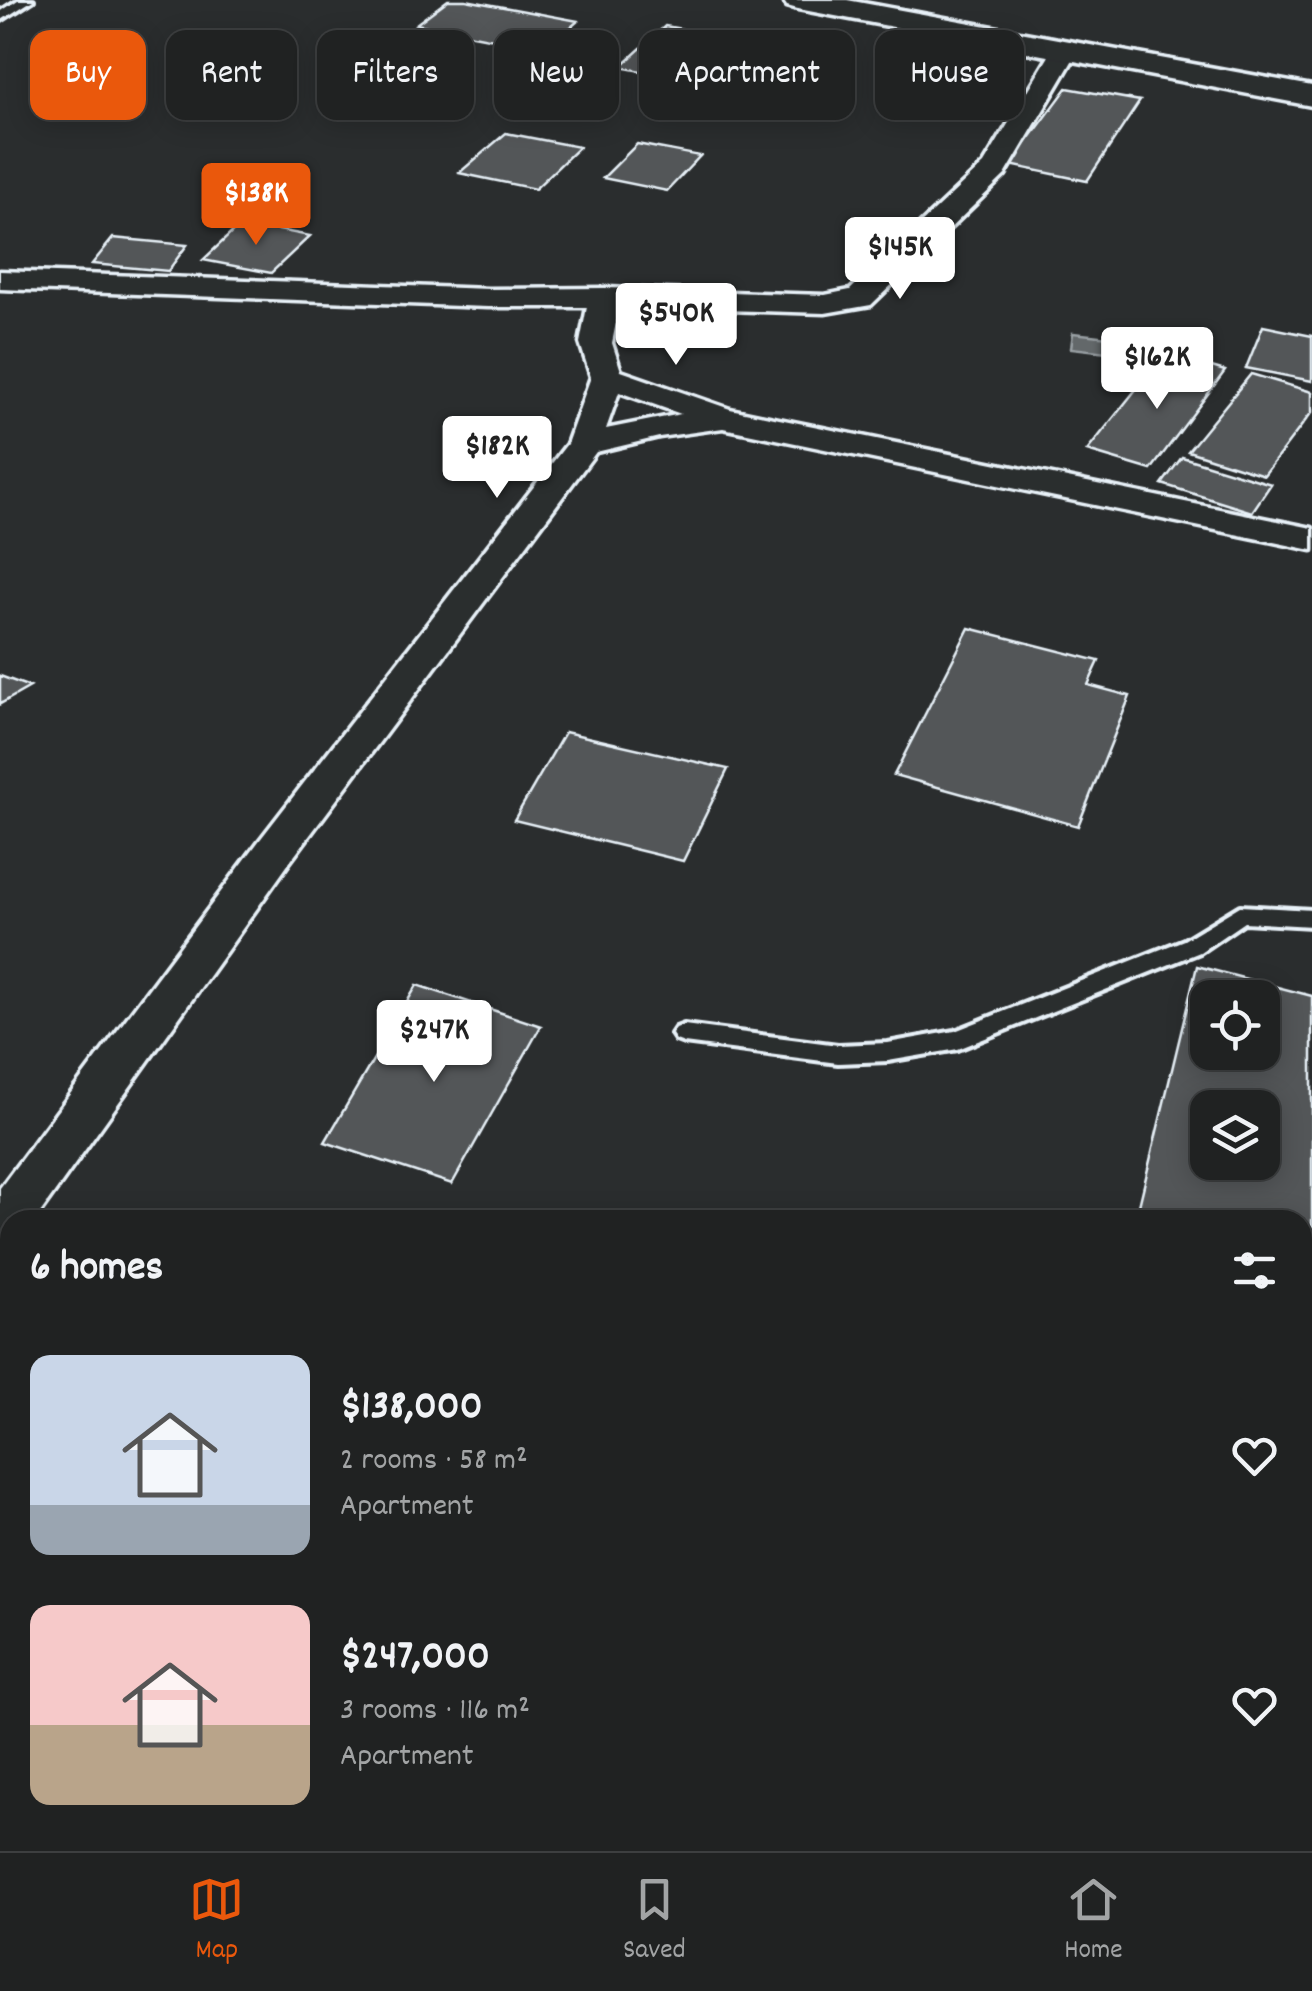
<!DOCTYPE html>
<meta charset="utf-8">
<style>
:root{--surface:#202222;--page:#2d2f2f;--text:#f1f3f6;--muted:#a2a4a5;--line:#3d3f40;--accent:#ea580c}
body{margin:0;font-family:Dekko,sans-serif;background:var(--page);color:var(--text);height:100vh;display:flex;flex-direction:column;font-size:38px;white-space:nowrap}
*{box-sizing:border-box;margin:0}
p{font-size:32px;color:var(--muted)}
.icon{flex:none;width:55px;height:55px;fill:none;stroke:currentColor;stroke-width:2;stroke-linecap:round;stroke-linejoin:round}
.map{position:relative;flex:1;overflow:hidden}
.details{position:absolute;left:0px;top:1210px;width:1312px;height:642px;display:flex;flex-direction:column;background:var(--surface);border-radius:30px 30px 0 0;box-shadow:0 5px 25px #0003,0 0 0 2px var(--line)}
.details>*{flex:none}
.banner{position:absolute;left:30px;top:30px;width:1252px;height:90px;display:flex;gap:20px}
.controls{position:absolute;left:1190px;top:980px;display:grid;gap:20px}
.controls a{display:grid;place-items:center;width:90px;height:90px;border-radius:20px;background:var(--surface);box-shadow:0 5px 25px #0003,0 0 0 2px var(--line);font-size:50px}
.price{position:absolute;translate:-50% -85px;padding:0 22px;border-radius:10px;background:#fff;color:#222;font-size:32px;line-height:65px;filter:drop-shadow(0 2px 5px #0008)}
.price::after{content:'';position:absolute;left:50%;top:60px;width:30px;height:22px;margin-left:-15px;background:inherit;clip-path:polygon(0 0,100% 0,50% 100%)}
.price.active{background:var(--accent);color:#fff}
ul{padding:0;list-style:none}
li{display:flex;align-items:center;gap:30px;height:250px;padding:0 30px}
li span{display:grid;place-items:center;flex:none;width:280px;height:200px;border-radius:20px;color:#555}
li>.icon{margin-inline-start:auto}
span .icon{width:120px;height:120px;fill:#fffc;stroke-width:1}
li b{font-size:42px}
h2{display:flex;justify-content:space-between;align-items:center;height:120px;padding:0 30px;font-size:42px}
.pill{padding:0 35px;border-radius:20px;background:var(--surface);box-shadow:0 5px 25px #0003,0 0 0 2px var(--line);font-size:35px;line-height:90px}
.pill.active{background:var(--accent);color:#fff}
.dock{display:flex;justify-content:space-around;align-items:center;height:140px;border-top:2px solid var(--line);background:var(--surface);font-size:28px;color:var(--muted)}
.dock a{display:grid;justify-items:center;gap:5px}
.dock .active{color:var(--accent)}
.map>svg:first-child{display:block}
.water{fill:#63686b;stroke:#989fa3;stroke-width:2.5}
.building{fill:#535759;stroke:#e8f1f8;stroke-width:2.5;fill-rule:evenodd}
.lines{fill:none;stroke-linecap:round;stroke-linejoin:round}
.lane-casing{stroke:#e8f1f8;stroke-width:8}
.street-casing{stroke:#e8f1f8;stroke-width:7}
.secondary-casing{stroke:#e8f1f8;stroke-width:7}
.lane{fill:#2a2d2e;fill-rule:evenodd}
.street{fill:#2a2d2e;fill-rule:evenodd}
.secondary{fill:#2a2d2e;fill-rule:evenodd}
</style>
<div class="map">
<svg width="1312" height="1851" viewBox="0 0 1312 1851">
<rect width="100%" height="100%" fill="#2a2d2e"/>
<filter id="ink" filterUnits="userSpaceOnUse"><feTurbulence type="fractalNoise" baseFrequency=".01" numOctaves="2"/><feDisplacementMap in="SourceGraphic" scale="20" xChannelSelector="R" yChannelSelector="G"/><feConvolveMatrix kernelMatrix="1 2 1 2 8 2 1 2 1" color-interpolation-filters="sRGB"/></filter>
<g filter="url(#ink)">
<!-- water -->
<polygon class="water" points="1073,333 1153,342 1152,357 1071,348"/>
<!-- building -->
<g class="building">
<polygon points="448,0 466,0 578,21 545,49 416,24"/>
<polygon points="665,26 716,35 672,77 620,67"/>
<polygon points="795,41 843,47 824,76 776,69"/>
<polygon points="99,45 145,51 127,90 66,78"/>
<polygon points="1067,88 1140,101 1087,181 1010,165"/>
<polygon points="506,133 579,147 535,189 459,173"/>
<polygon points="637,144 700,156 667,191 603,178"/>
<polygon points="242,223 310,236 271,273 203,260"/>
<polygon points="113,238 187,245 168,271 92,264"/>
<polygon points="1263,326 1312,336 1312,381 1246,368"/>
<polygon points="1165,353 1225,371 1151,470 1087,451"/>
<polygon points="1251,374 1312,392 1312,412 1264,475 1188,451"/>
<polygon points="1182,457 1271,484 1252,512 1162,484"/>
<polygon points="969,628 1099,661 1088,685 1130,696 1078,826 894,775"/>
<polygon points="0,676 30,687 0,704"/>
<polygon points="565,732 728,769 683,861 514,820"/>
<path d="M1197,966L1312,996V1257L1302,1254V1220H1186L1139,1206ZM1208,998H1262V1052H1208ZM1208,1108H1262V1162H1208Z"/>
<polygon points="417,985 541,1026 452,1184 325,1142"/>
<polygon points="1312,1632 1312,1815 1302,1808 1302,1663"/>
</g>
<g class="lines">
<!-- lane casing -->
<g class="lane-casing">
<g id="lane">
<polygon points="18,0 33,0 0,21 0,12"/>
<polygon points="1240,906 1312,910 1312,926 1244,922 1200,952 958,1049 888,1061 838,1063 684,1043 676,1040 672,1034 676,1028 684,1025 838,1045 888,1043 955,1031 1184,940"/>
</g>
</g>
<!-- street casing -->
<g class="street-casing">
<path id="street" d="M1065,43L1078,51L1005,175L871,305L825,313L619,307L612,343L621,371L730,409L1312,528V550L723,428L659,437L596,452L289,863L35,1220H10V1246L0,1250V1188L259,841L567,444L591,377L580,343L587,307H488L0,289V271L488,289L605,288L825,295L850,290L984,164L1052,51ZM619,392L681,414L606,429Z"/>
</g>
<!-- secondary casing -->
<g class="secondary-casing">
<polygon id="secondary" points="783,0 847,0 1312,86 1312,106 798,9 787,6"/>
</g>
<!-- lane -->
<use href="#lane" class="lane"/>
<!-- street -->
<use href="#street" class="street"/>
<!-- secondary -->
<use href="#secondary" class="secondary"/>
</g>
</g>
</svg>
<div class="controls">
<a><svg class="icon" aria-label="locate" viewBox="0 0 24 24"><circle cx="12" cy="12" r="6"/><path d="M12 2v4M12 18v4M2 12h4M18 12h4"/></svg></a>
<a><svg class="icon" aria-label="layers" viewBox="0 0 24 24"><path d="M12 4l9 5-9 5-9-5zM3 14l9 5 9-5"/></svg></a>
</div>
<b class="price active" style="left:256px;top:248px">$138K</b>
<b class="price" style="left:900px;top:302px">$145K</b>
<b class="price" style="left:676px;top:368px">$540K</b>
<b class="price" style="left:1157px;top:412px">$162K</b>
<b class="price" style="left:497px;top:501px">$182K</b>
<b class="price" style="left:434px;top:1085px">$247K</b>
<div class="banner">
<a class="pill active">Buy</a>
<a class="pill">Rent</a>
<a class="pill">Filters</a>
<a class="pill">New</a>
<a class="pill">Apartment</a>
<a class="pill">House</a>
</div>
<section class="details">
<h2>6 homes<svg class="icon" aria-label="filters" viewBox="0 0 24 24"><path d="M4 7h16M4 17h16"/><circle cx="9" cy="7" r="2"/><circle cx="15" cy="17" r="2"/></svg></h2>
<ul>
<li><span style="background:linear-gradient(#c9d6e8 75%,#9aa5b1 0)"><svg class="icon" aria-label="home" viewBox="0 0 24 24"><path d="M3 11l9-7 9 7M6 9v11h12V9"/></svg></span><div><b>$138,000</b><p>2 rooms · 58 m²</p><p>Apartment</p></div><svg class="icon" aria-label="heart" viewBox="0 0 24 24"><path d="M12 20l-8-8c-3-5 5-10 8-4 3-6 11-1 8 4z"/></svg></li>
<li><span style="background:linear-gradient(#f6c9c9 60%,#b9a48a 0)"><svg class="icon" aria-label="home" viewBox="0 0 24 24"><path d="M3 11l9-7 9 7M6 9v11h12V9"/></svg></span><div><b>$247,000</b><p>3 rooms · 116 m²</p><p>Apartment</p></div><svg class="icon" aria-label="heart" viewBox="0 0 24 24"><path d="M12 20l-8-8c-3-5 5-10 8-4 3-6 11-1 8 4z"/></svg></li>
</ul>
</section>
</div>
<nav class="dock">
<a class="active"><svg class="icon" aria-label="map" viewBox="0 0 24 24"><path d="M3 6l6-2 6 2 6-2v14l-6 2-6-2-6 2zM9 4v14M15 6v14"/></svg>Map</a>
<a><svg class="icon" aria-label="saved" viewBox="0 0 24 24"><path d="M7 4h10v16l-5-4-5 4z"/></svg>Saved</a>
<a><svg class="icon" aria-label="home" viewBox="0 0 24 24"><path d="M3 11l9-7 9 7M6 9v11h12V9"/></svg>Home</a>
</nav>
